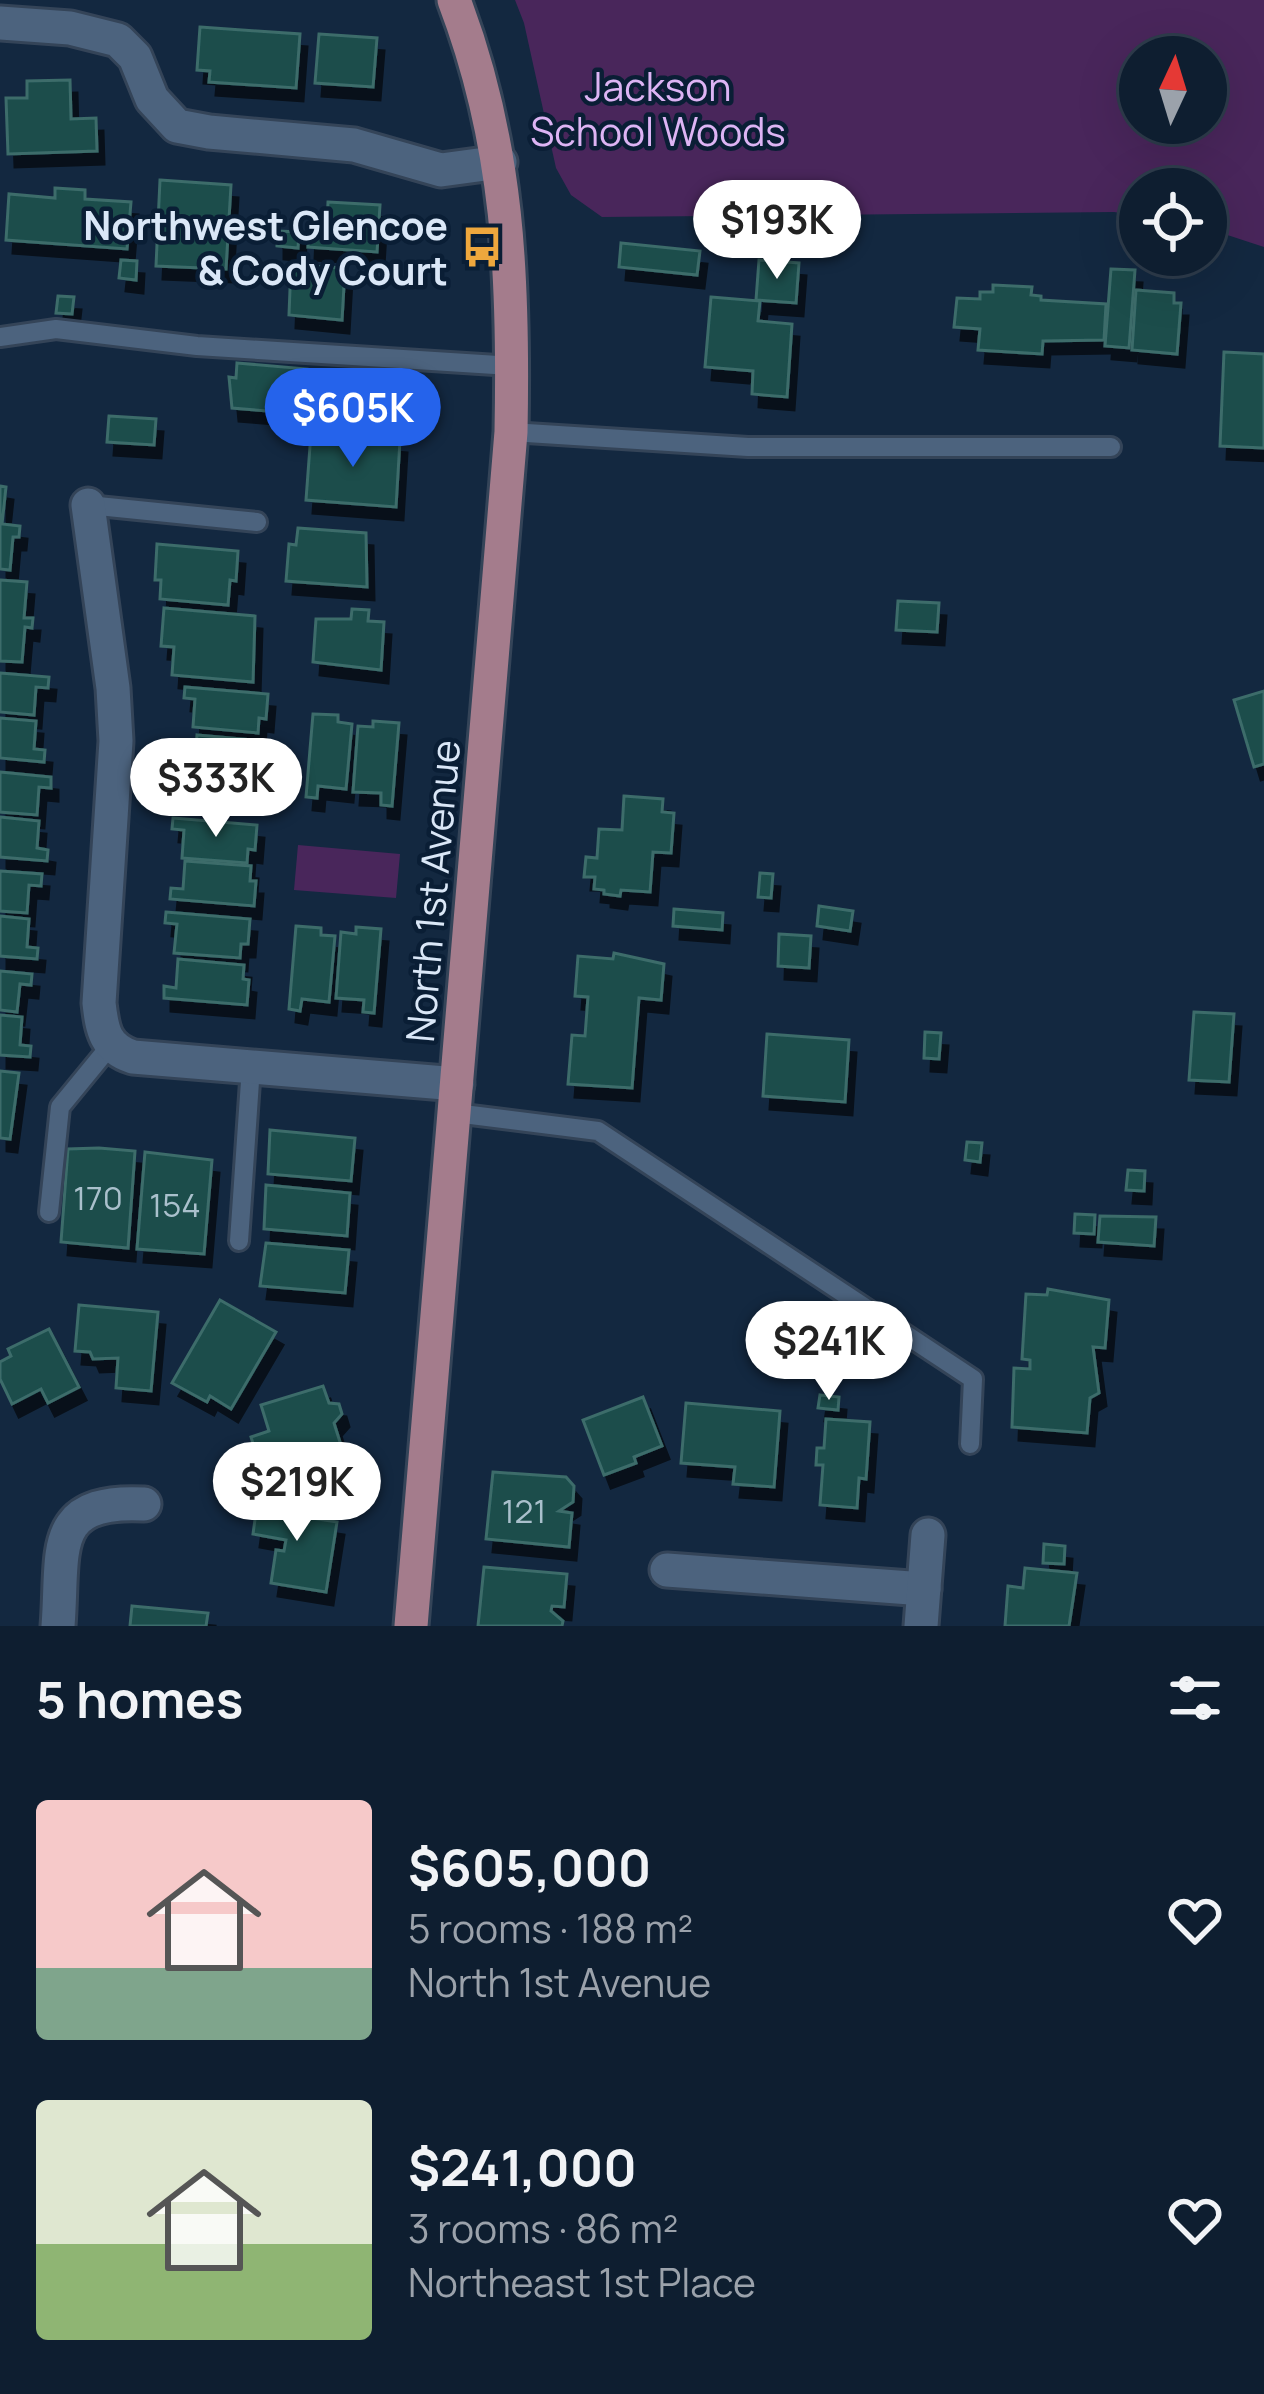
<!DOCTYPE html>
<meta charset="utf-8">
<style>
:root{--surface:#0e1e30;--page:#172738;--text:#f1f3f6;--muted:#9ba2ab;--line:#2e3c4c;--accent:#2563eb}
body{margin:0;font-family:Manrope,sans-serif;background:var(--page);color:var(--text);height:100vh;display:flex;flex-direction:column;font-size:45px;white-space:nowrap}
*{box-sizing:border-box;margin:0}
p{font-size:39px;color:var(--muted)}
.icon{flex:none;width:66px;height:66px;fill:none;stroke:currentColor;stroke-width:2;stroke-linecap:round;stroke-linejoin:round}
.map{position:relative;height:1626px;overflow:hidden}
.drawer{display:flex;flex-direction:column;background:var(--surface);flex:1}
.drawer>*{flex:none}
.needle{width:78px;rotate:4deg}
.buttons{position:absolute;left:1119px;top:36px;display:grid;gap:24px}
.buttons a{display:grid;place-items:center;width:108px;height:108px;border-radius:50%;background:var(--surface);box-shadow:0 12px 48px #0002,0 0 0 3px var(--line);font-size:60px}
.price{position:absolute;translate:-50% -102px;padding:0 27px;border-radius:42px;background:#fff;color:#222;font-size:39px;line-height:78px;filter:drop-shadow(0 3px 6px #0008)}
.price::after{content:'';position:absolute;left:50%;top:72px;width:36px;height:27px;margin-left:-18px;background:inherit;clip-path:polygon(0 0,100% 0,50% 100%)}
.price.active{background:var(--accent);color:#fff}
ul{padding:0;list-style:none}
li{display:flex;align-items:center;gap:36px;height:300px;padding:0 36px}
li span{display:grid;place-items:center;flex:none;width:336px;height:240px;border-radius:12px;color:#555}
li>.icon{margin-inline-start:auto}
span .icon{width:144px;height:144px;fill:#fffc;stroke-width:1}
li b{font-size:51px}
h2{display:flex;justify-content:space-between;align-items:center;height:144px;padding:0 36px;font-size:51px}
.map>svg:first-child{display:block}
.green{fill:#49265b;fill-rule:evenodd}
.building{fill:#1a4d4c;stroke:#3c6c6a;stroke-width:3;filter:url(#shadow)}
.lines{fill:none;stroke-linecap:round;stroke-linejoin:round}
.service-casing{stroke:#344458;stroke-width:24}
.minor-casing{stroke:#344458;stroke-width:39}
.primary-casing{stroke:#344458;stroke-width:39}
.service{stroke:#4c637e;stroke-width:18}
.minor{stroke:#4c637e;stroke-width:33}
.primary{stroke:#a47c8c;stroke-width:33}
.labels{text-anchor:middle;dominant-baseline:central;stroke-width:9;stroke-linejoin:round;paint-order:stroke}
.number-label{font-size:33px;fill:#aac0cc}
.park-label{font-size:39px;fill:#ddb4f4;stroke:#0a1e35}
.poi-label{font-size:39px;font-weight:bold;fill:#dae7f7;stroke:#0a1e35;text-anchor:end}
.street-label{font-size:39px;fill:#dae7f7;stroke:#0a1e35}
</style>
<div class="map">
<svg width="1264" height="1626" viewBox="0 0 1264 1626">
<defs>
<filter id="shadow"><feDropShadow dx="7" dy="13" stdDeviation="0" flood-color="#0009"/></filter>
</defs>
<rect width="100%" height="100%" fill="#132840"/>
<!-- green -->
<g class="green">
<path d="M515,0H1264V247L1206,228V189H1140V216L1114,212L602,217L571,195L556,168L524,23ZM1140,57H1206V123H1140Z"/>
<polygon points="298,845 400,854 396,898 294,890"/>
</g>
<!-- building -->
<g class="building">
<polygon points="200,27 300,34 296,88 209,82 210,71 197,70"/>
<polygon points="319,34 377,38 373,87 315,83"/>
<polygon points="70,80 71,119 96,118 97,151 8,154 6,98 27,98 27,81"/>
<polygon points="160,180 231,185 226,269 156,266"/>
<polygon points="55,188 85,190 85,199 131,202 127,249 6,240 9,194 55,198"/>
<polygon points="328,202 380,205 377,252 308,247 309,224 327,226"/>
<polygon points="277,231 299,232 298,248 277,246"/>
<polygon points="621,243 700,251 697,275 619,267"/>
<polygon points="121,260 137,261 136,280 119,278"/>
<polygon points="759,260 799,263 796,303 756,300"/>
<polygon points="291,265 345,268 342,320 289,315"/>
<polygon points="1111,269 1135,270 1129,348 1105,346"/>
<polygon points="993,285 1032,287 1031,295 1041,296 1041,300 1106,304 1104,340 1043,341 1042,354 978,350 980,329 954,327 957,298 980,299 980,292 993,292"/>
<polygon points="1136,290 1174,293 1174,303 1181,303 1177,354 1132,350"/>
<polygon points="58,296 74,297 72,314 56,313"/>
<polygon points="711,297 760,301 758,321 792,324 787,397 752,394 753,371 705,367"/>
<polygon points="1224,352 1264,354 1264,448 1220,446"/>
<polygon points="237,363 307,369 303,414 232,408 229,377 236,378"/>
<polygon points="328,372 389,381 386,425 324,418"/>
<polygon points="109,416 156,419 154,445 107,442"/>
<polygon points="311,433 400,440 396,507 306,500"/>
<polygon points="0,486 6,487 2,524 20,526 19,537 13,537 10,570 0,569"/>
<polygon points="298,528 366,533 367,587 286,581 289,544 296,545"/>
<polygon points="157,544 238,551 236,581 230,580 228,605 160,599 161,580 155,580"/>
<polygon points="0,580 27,582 24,618 33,618 32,628 25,627 22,662 0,661"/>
<polygon points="898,601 939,603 937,632 896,630"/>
<polygon points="164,608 255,616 253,682 172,675 174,647 161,646"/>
<polygon points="352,609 369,610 368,621 384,622 381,670 313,662 316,619 351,619"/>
<polygon points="0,673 49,677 48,688 36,687 34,715 0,712"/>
<polygon points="185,687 268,694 266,719 259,718 258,733 193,727 195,699 184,698"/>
<polygon points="1264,691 1264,764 1254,767 1234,700"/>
<polygon points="313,714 338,715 338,722 352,724 346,789 318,786 317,798 306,797"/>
<polygon points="0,718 36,721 34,749 45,750 44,762 0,758"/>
<polygon points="373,721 399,723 392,806 381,805 381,793 353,792 358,726 373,727"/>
<polygon points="197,735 263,741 261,755 268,756 266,781 182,773 183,762 195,763"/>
<polygon points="0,772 51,777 51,788 39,787 37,815 0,812"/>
<polygon points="624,796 663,799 662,812 674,813 671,853 653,852 650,892 621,890 620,896 604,894 604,890 594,889 595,877 584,877 586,857 597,858 599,829 622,830"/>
<polygon points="0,817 39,821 37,848 48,850 47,861 0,857"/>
<polygon points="173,818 257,825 255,850 248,849 247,863 182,858 184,830 172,829"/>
<polygon points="185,861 251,866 250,881 256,881 254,906 170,899 171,888 183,889"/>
<polygon points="0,871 42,874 41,886 29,885 27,913 0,911"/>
<polygon points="760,873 773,874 771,898 758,897"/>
<polygon points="819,906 853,911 850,931 817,926"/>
<polygon points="674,909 723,913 722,930 673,926"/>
<polygon points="166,912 250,919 248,944 241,944 240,958 174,953 177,924 165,923"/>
<polygon points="0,916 29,919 27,947 38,948 37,959 0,956"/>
<polygon points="296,926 321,928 321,935 335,936 329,1002 302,999 300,1011 289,1009"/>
<polygon points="356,927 381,929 374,1013 363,1012 364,1000 336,998 341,932 356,934"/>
<polygon points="779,934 811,936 809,968 778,966"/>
<polygon points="614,953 664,964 661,1000 639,998 632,1088 568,1084 572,1035 585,1036 588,997 575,996 578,956 613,959"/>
<polygon points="178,959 244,965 243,979 249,980 247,1005 164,998 164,986 176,988"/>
<polygon points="0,971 32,974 31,985 20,984 17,1012 0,1010"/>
<polygon points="1194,1012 1234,1014 1229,1082 1189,1080"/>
<polygon points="0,1015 22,1017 20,1045 31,1046 30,1057 0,1055"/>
<polygon points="925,1032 941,1033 939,1059 924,1058"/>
<polygon points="767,1034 849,1040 845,1102 763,1096"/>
<polygon points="0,1071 19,1073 10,1139 0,1138"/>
<polygon points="270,1130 355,1138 351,1181 268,1174"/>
<polygon points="967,1142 982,1143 980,1162 965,1160"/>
<polygon points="99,1148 135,1151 128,1248 61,1242 68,1149"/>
<polygon points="145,1152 212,1160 204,1254 137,1249"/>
<polygon points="1128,1170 1145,1171 1144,1191 1126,1190"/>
<polygon points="266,1185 350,1193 347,1236 264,1229"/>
<polygon points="1075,1214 1095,1215 1094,1234 1074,1233"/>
<polygon points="1100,1216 1156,1217 1154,1246 1098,1242"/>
<polygon points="266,1243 349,1250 345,1293 260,1286"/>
<polygon points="1048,1289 1109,1300 1105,1348 1093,1347 1099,1393 1090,1398 1087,1433 1012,1427 1014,1368 1030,1369 1030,1360 1022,1359 1026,1294 1047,1295"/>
<polygon points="220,1300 276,1332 231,1409 210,1396 207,1402 172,1383"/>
<polygon points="79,1305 158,1312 151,1391 116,1388 118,1358 93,1359 90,1352 75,1351"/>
<polygon points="49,1329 79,1387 48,1403 41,1389 12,1404 0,1379 0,1362 11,1356 8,1349"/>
<polygon points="323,1386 329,1403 339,1404 342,1414 334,1423 345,1458 265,1483 251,1437 269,1431 261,1405"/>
<polygon points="820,1395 839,1397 838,1410 818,1408"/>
<polygon points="643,1397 662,1446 634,1457 636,1463 604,1475 583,1420"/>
<polygon points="686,1403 780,1411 774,1487 733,1484 735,1467 681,1463"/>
<polygon points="826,1419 870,1422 866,1479 859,1478 857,1508 820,1505 823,1465 816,1465 817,1448 824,1448"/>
<polygon points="493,1472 566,1477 574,1486 573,1502 559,1511 572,1513 569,1547 486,1539"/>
<polygon points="258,1498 306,1506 305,1517 337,1522 326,1592 271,1583 276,1550 284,1551 286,1540 253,1534"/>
<polygon points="1044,1544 1065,1546 1064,1564 1043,1563"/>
<polygon points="484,1567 567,1574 564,1607 552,1606 551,1611 563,1621 562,1626 478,1626"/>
<polygon points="1025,1568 1077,1573 1069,1626 1005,1626 1008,1586 1023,1588"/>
<polygon points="132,1606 208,1613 206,1626 130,1626"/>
</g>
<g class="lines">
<!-- service casing -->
<g class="service-casing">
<g id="service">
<polyline points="0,337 56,329 197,346 512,366"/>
<polyline points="511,432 748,447 1111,447"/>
<polyline points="88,505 257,522"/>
<polyline points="455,1113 598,1131 973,1379 970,1444"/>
<polyline points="49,1212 60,1107 110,1046"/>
<polyline points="239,1241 251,1067"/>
</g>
</g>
<!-- minor casing -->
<g class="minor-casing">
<g id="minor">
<polyline points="0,23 70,28 118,40 135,57 152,99 177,126 209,132 354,145 441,170 500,162"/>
<path d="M88,505L113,688L116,741L99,1003C102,1030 105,1048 133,1057L457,1084"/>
<polyline points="667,1570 924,1589"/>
<path d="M58,1626C64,1551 47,1499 144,1504"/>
<polyline points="921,1626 928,1535"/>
</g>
</g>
<!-- primary casing -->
<g class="primary-casing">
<path id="primary" d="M411,1626L511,432C514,280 509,144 454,0"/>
</g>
<!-- service -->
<use href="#service" class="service"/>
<!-- minor -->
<use href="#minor" class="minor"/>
<!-- primary -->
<use href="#primary" class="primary"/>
</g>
<!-- icons -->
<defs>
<g id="bus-bare" transform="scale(3.24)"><path d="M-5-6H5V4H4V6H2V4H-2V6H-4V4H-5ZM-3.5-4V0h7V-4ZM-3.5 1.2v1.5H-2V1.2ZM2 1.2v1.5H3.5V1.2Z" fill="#eea73d" stroke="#0a1e35" stroke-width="2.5" paint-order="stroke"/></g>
</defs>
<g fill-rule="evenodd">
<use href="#bus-bare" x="482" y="247"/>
</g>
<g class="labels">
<!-- number labels -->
<g class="number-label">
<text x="98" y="1197">170</text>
<text x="175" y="1204">154</text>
<text x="524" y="1510">121</text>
</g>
<!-- park labels -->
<g class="park-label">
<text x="658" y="86">Jackson<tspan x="658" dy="45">School Woods</tspan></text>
</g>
<!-- poi labels -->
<g class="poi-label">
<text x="448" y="225">Northwest Glencoe<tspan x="448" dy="45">&amp; Cody Court</tspan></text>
</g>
<!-- street labels -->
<g class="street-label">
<text transform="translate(432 891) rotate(-85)">North 1st Avenue</text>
</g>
</g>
</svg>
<div class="buttons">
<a><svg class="needle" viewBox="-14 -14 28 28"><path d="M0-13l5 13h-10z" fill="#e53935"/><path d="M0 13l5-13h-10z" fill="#9ba2ab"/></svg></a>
<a><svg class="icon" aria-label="locate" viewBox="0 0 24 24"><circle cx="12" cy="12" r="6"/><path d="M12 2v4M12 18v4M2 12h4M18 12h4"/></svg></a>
</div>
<b class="price" style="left:777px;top:282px">$193K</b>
<b class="price active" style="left:353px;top:470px">$605K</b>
<b class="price" style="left:216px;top:840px">$333K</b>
<b class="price" style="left:829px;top:1403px">$241K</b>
<b class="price" style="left:297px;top:1544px">$219K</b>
</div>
<section class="drawer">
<h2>5 homes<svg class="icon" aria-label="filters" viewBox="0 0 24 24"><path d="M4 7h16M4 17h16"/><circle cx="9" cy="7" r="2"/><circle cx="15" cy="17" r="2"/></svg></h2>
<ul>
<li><span style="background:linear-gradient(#f6c9c9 70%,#7fa58c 0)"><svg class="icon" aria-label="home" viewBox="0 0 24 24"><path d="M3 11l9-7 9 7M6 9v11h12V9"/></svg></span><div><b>$605,000</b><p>5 rooms · 188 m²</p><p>North 1st Avenue</p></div><svg class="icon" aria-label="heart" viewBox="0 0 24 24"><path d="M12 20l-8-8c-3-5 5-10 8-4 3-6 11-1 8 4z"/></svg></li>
<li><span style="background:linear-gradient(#dfe7d0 60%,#8fb573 0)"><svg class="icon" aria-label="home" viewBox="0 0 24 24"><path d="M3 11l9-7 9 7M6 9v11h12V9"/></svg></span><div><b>$241,000</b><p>3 rooms · 86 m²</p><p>Northeast 1st Place</p></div><svg class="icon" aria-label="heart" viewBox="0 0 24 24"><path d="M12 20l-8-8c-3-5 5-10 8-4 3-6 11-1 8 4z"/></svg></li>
</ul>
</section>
